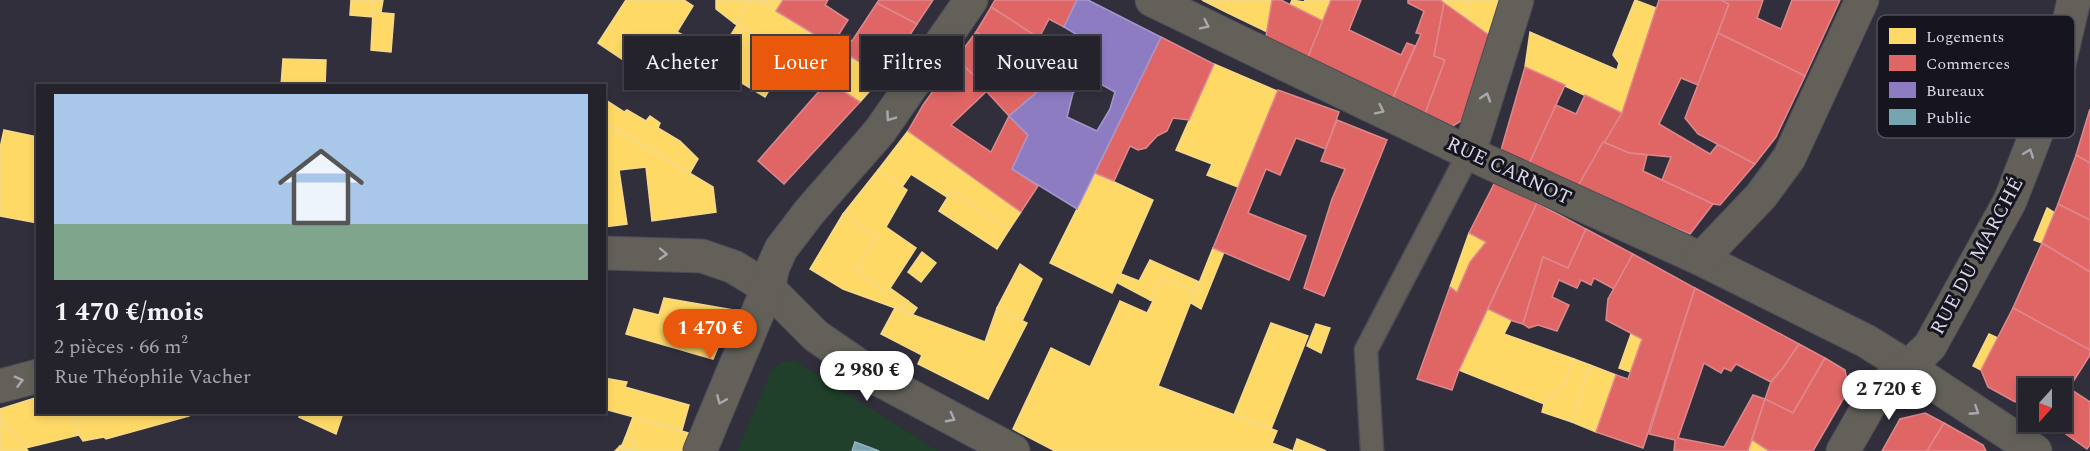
<!DOCTYPE html>
<html lang="fr">
<meta charset="utf-8">
<style>
:root{--surface:#24232c;--page:#302f38;--text:#f1f3f6;--muted:#a3a4a9;--line:#414048;--accent:#ea580c}
body{margin:0;font-family:Spectral,serif;background:var(--page);color:var(--text);height:100vh;display:flex;flex-direction:column;font-size:22px;white-space:nowrap}
*{box-sizing:border-box;margin:0}
p{font-size:20px;color:var(--muted)}
.icon{flex:none;width:33px;height:33px;fill:none;stroke:currentColor;stroke-width:2;stroke-linecap:round;stroke-linejoin:round}
.map{position:relative;flex:1;overflow:hidden}
.side{position:absolute;left:36px;top:84px;width:570px;height:330px;display:flex;flex-direction:column;background:var(--surface);border-radius:0px;box-shadow:0 3px 9px #0003,0 0 0 2px var(--line)}
.side>*{flex:none}
.top-card{position:absolute;left:624px;top:36px;width:570px;height:54px;display:flex;gap:12px}
.needle{width:39px;rotate:201deg}
.tools{position:absolute;left:2018px;top:378px;display:grid;gap:12px}
.tools a{display:grid;place-items:center;width:54px;height:54px;border-radius:0px;background:var(--surface);box-shadow:0 3px 9px #0003,0 0 0 2px var(--line);font-size:30px}
.price{position:absolute;translate:-50% -51px;padding:0 14px;border-radius:21px;background:#fff;color:#222;font-size:20px;line-height:39px;filter:drop-shadow(0 2px 3px #0008)}
.price::after{content:'';position:absolute;left:50%;top:36px;width:18px;height:14px;margin-left:-9px;background:inherit;clip-path:polygon(0 0,100% 0,50% 100%)}
.price.selected{background:var(--accent);color:#fff}
ul{padding:0;list-style:none}
li{display:grid;align-content:center;gap:12px;height:318px;padding:0 18px}
li span{display:grid;place-items:center;height:186px;border-radius:0px;color:#555}
li>.icon{margin-inline-start:auto}
span .icon{width:108px;height:108px;fill:#fffc;stroke-width:1}
li b{font-size:26px}
.tag{padding:0 21px;border-radius:0px;background:var(--surface);box-shadow:0 3px 9px #0003,0 0 0 2px var(--line);font-size:21px;line-height:54px}
.tag.selected{background:var(--accent);color:#fff}
.map>svg:first-child{display:block}
.green{fill:#20402b}
.homes{fill:#ffd966;stroke:#f4d98d;stroke-width:1.5}
.shops{fill:#e06666;stroke:#de888d;stroke-width:1.5}
.offices{fill:#8e7cc3;stroke:#a598ce;stroke-width:1.5;fill-rule:evenodd}
.public{fill:#76a5af;stroke:#94b4c0;stroke-width:1.5}
.lines{fill:none;stroke-linecap:round;stroke-linejoin:round}
.service-casing{stroke:#4c4b56;stroke-width:25}
.pedestrian-casing{stroke:#4c4b56;stroke-width:35}
.minor-casing{stroke:#4c4b56;stroke-width:35}
.service{stroke:#626059;stroke-width:22}
.pedestrian{stroke:#626059;stroke-width:33}
.minor{stroke:#626059;stroke-width:33}
.oneway{stroke:#aaa8af}
.labels{text-anchor:middle;dominant-baseline:central;stroke-width:6;stroke-linejoin:round;paint-order:stroke}
.street-label{font-size:20px;fill:#dad8e8;stroke:#15141f}
.key{fill:#15141f;stroke:#504f5b;stroke-width:1.5}
.key-label{font-size:16px;fill:#dad8e8}
</style>
<div class="map">
<svg width="2090" height="451" viewBox="0 0 2090 451">
<rect width="100%" height="100%" fill="#302f3b"/>
<!-- green -->
<polygon class="green" points="793,360 938,451 737,451 771,371 780,363"/>
<!-- homes -->
<g class="homes">
<polygon points="351,0 374,0 373,17 350,15"/>
<polygon points="374,0 383,0 381,12 373,12"/>
<polygon points="626,0 684,0 693,6 677,32 685,36 674,54 666,49 647,76 598,43"/>
<polygon points="716,0 752,0 734,23 716,9"/>
<polygon points="752,0 758,0 854,60 834,85 734,23"/>
<polygon points="758,0 783,0 776,11"/>
<polygon points="1202,0 1272,0 1267,32 1228,13"/>
<polygon points="1292,0 1304,2 1305,0 1331,0 1323,21 1290,5"/>
<polygon points="1440,0 1470,0 1464,16"/>
<polygon points="1470,0 1506,0 1493,38 1464,16"/>
<polygon points="1635,0 1656,8 1622,113 1525,67 1530,32 1617,70 1619,63 1613,55"/>
<polygon points="373,12 394,14 391,52 371,50"/>
<polygon points="737,25 789,57 765,97 712,65"/>
<polygon points="283,59 326,60 325,86 281,86"/>
<polygon points="854,60 883,76 860,102 834,85"/>
<polygon points="1214,64 1277,91 1238,187 1207,175 1212,164 1176,150"/>
<polygon points="1044,66 1059,74 1036,93 1028,83"/>
<polygon points="604,99 624,112 627,110 646,121 650,116 660,123 658,128 680,141 698,159 690,173 604,122"/>
<polygon points="604,122 713,187 716,212 652,221 646,167 619,170 627,224 604,227"/>
<polygon points="4,130 38,137 38,223 0,216 0,148"/>
<polygon points="908,131 1021,212 1009,230 952,190 947,197 911,174 902,187 878,170"/>
<polygon points="878,170 907,190 886,227 916,248 887,293 856,269 877,237 843,214"/>
<polygon points="1095,173 1153,200 1112,293 1050,263"/>
<polygon points="952,190 1009,230 997,249 939,211"/>
<polygon points="2047,208 2055,213 2042,243 2034,240"/>
<polygon points="843,214 877,237 856,269 887,293 890,288 908,301 901,310 843,289 810,269"/>
<polygon points="1469,233 1486,242 1470,262 1457,292 1450,287"/>
<polygon points="1213,248 1224,252 1201,309 1191,303"/>
<polygon points="922,252 936,263 921,282 908,272"/>
<polygon points="1150,260 1199,282 1195,291 1161,278 1150,300 1116,282 1121,274 1139,281"/>
<polygon points="1020,264 1042,279 1022,321 997,308"/>
<polygon points="1161,278 1195,291 1158,386 1277,431 1272,443 1293,451 1055,451 1013,429 1051,348 1090,367 1120,301 1147,313 1153,301 1150,300"/>
<polygon points="664,298 734,310 713,359 626,334 634,309 659,315"/>
<polygon points="908,301 917,308 912,315 901,310"/>
<polygon points="895,308 985,342 997,308 1027,323 988,399 918,364 922,355 881,334"/>
<polygon points="1488,309 1511,320 1504,334 1574,359 1564,385 1544,404 1459,370"/>
<polygon points="1271,323 1308,336 1271,429 1234,415"/>
<polygon points="1316,324 1330,328 1321,353 1307,346"/>
<polygon points="1631,334 1642,339 1631,372 1619,368"/>
<polygon points="1989,334 1998,338 1981,370 1973,366"/>
<polygon points="1574,359 1590,365 1572,422 1542,412 1544,404 1564,385"/>
<polygon points="1590,365 1616,375 1596,432 1572,422"/>
<polygon points="604,378 627,382 625,387 689,405 682,430 604,409"/>
<polygon points="38,397 38,412 73,412 79,435 26,448 0,417 0,409"/>
<polygon points="73,412 188,412 189,416 106,439 104,437 83,441 79,435"/>
<polygon points="301,412 341,412 342,416 336,434 299,417"/>
<polygon points="0,417 26,448 28,451 0,451"/>
<polygon points="633,417 692,434 684,451 615,451 620,446 632,450 635,441 625,438"/>
<polygon points="625,438 635,441 632,450 620,446 622,445"/>
<polygon points="1297,439 1326,451 1293,451"/>
<polygon points="1752,440 1769,451 1748,451"/>
</g>
<!-- shops -->
<g class="shops">
<polygon points="783,0 828,0 825,5 848,20 839,34 852,41 877,3 917,24 883,76 776,11"/>
<polygon points="879,0 933,0 917,24 877,3"/>
<polygon points="995,0 1077,0 1064,27 1049,19 1039,38 991,7"/>
<polygon points="1272,0 1281,0 1323,21 1306,62 1265,42"/>
<polygon points="1331,0 1361,0 1349,30 1401,55 1407,43 1415,46 1392,100 1306,62"/>
<polygon points="1408,0 1440,0 1444,3 1434,56 1445,60 1425,114 1392,100 1421,34 1416,33 1424,11 1408,3"/>
<polygon points="1659,0 1721,0 1729,4 1698,85 1681,78 1659,124 1710,154 1718,144 1755,164 1720,205 1713,204 1662,180 1671,157 1629,153 1603,142 1622,113"/>
<polygon points="1721,0 1763,0 1757,18 1781,29 1792,0 1840,0 1805,76 1718,33 1729,4"/>
<polygon points="1444,3 1493,38 1464,119 1453,126 1425,114 1445,60 1434,56"/>
<polygon points="991,7 1039,38 1021,74 1002,55 1005,50 976,32"/>
<polygon points="976,32 1005,50 1002,55 1036,93 1009,116 987,92 989,89 956,59"/>
<polygon points="1718,33 1805,76 1776,137 1755,164 1698,134 1685,118"/>
<polygon points="1161,37 1214,64 1189,120 1173,118 1167,131 1157,136 1146,148 1138,150 1130,146 1114,181 1095,173"/>
<polygon points="956,59 989,89 951,125 991,152 1009,116 1028,135 1012,169 1038,186 1021,212 908,131 923,105"/>
<polygon points="1525,67 1565,85 1529,164 1501,150"/>
<polygon points="828,81 860,102 784,184 758,161"/>
<polygon points="1278,90 1339,112 1326,149 1296,138 1280,175 1266,169 1248,213 1306,236 1289,280 1213,248"/>
<polygon points="1585,95 1622,113 1577,188 1529,164 1556,105 1576,114"/>
<polygon points="2090,109 2090,163 2076,155"/>
<polygon points="1337,120 1387,140 1324,296 1304,288 1332,199 1345,169 1321,161"/>
<polygon points="1603,142 1629,153 1647,155 1643,171 1713,204 1690,234 1577,188"/>
<polygon points="2076,155 2090,163 2090,220 2058,204"/>
<polygon points="1495,182 1537,203 1459,370 1452,390 1417,379 1450,287 1457,292 1470,262 1486,242 1469,233"/>
<polygon points="1537,203 1586,229 1568,268 1543,257 1523,324 1513,321 1488,309"/>
<polygon points="2058,204 2090,220 2090,272 2042,243"/>
<polygon points="1586,229 1633,254 1614,289 1594,278 1591,285 1581,280 1577,288 1559,280 1552,297 1569,305 1557,331 1538,325 1529,328 1523,324 1543,257 1568,268"/>
<polygon points="2042,243 2090,272 2090,350 2013,308"/>
<polygon points="1633,254 1695,288 1643,448 1596,432 1616,375 1628,379 1642,339 1606,320 1608,299"/>
<polygon points="1695,288 1799,344 1783,368 1771,382 1736,364 1731,371 1724,368 1721,373 1704,363 1678,438 1724,447 1753,395 1765,399 1748,451 1674,451 1675,440 1649,434"/>
<polygon points="2013,308 2090,350 2090,355 2069,388 2090,402 2090,445 2087,449 2049,422 2061,422 2061,388 2028,388 2028,406 2019,400 2015,402 1988,387 1981,370"/>
<polygon points="1799,344 1825,358 1793,413 1765,399 1771,382 1783,368"/>
<polygon points="1825,358 1845,370 1849,389 1813,451 1769,451 1752,440 1765,399 1793,413"/>
<polygon points="1925,413 1944,423 1927,451 1882,451 1900,419"/>
<polygon points="1944,423 1983,445 1986,451 1927,451"/>
</g>
<!-- offices -->
<path class="offices" d="M1077,0H1088L1161,37L1077,209L1012,169L1028,135L1009,116L1075,60L1084,39L1064,27ZM1090,78L1115,92L1110,109L1097,131L1067,117L1073,93Z"/>
<!-- public -->
<polygon class="public" points="855,442 879,451 852,451"/>
<g class="lines">
<!-- service casing -->
<g class="service-casing">
<polyline id="service" points="1372,451 1366,350 1469,153"/>
</g>
<!-- pedestrian casing -->
<g class="pedestrian-casing">
<g id="pedestrian">
<polyline points="1152,0 1488,162 1701,259 1866,341 1908,367"/>
<polyline points="1469,153 1517,0"/>
<polyline points="1701,259 1761,196 1789,158 1862,0"/>
</g>
</g>
<!-- minor casing -->
<g class="minor-casing">
<g id="minor">
<polyline points="604,253 702,256 734,267 768,288 816,336 880,380 1013,451"/>
<polyline points="1908,367 2035,451"/>
<polyline points="0,386 38,376"/>
<polyline points="700,451 768,288 773,267 781,249 810,211 880,131 971,0"/>
<polyline points="1843,451 1878,390 1908,367 1930,346 2010,201 2036,134 2059,64 2074,0"/>
</g>
</g>
<!-- service -->
<use href="#service" class="service"/>
<!-- pedestrian -->
<use href="#pedestrian" class="pedestrian"/>
<!-- minor -->
<use href="#minor" class="minor"/>
</g>
<!-- one-way arrows -->
<defs><path id="oneway-chevron" d="M-2-3.5L2.5 0L-2 3.5" fill="none" stroke-width="1.6" stroke-linecap="round" stroke-linejoin="round" transform="scale(1.5)"/></defs>
<g class="oneway">
<use href="#oneway-chevron" transform="translate(1205 25) rotate(26)"/>
<use href="#oneway-chevron" transform="translate(1486 97) rotate(-72)"/>
<use href="#oneway-chevron" transform="translate(1380 110) rotate(26)"/>
<use href="#oneway-chevron" transform="translate(890 117) rotate(125)"/>
<use href="#oneway-chevron" transform="translate(2029 153) rotate(-69)"/>
<use href="#oneway-chevron" transform="translate(663 254) rotate(3)"/>
<use href="#oneway-chevron" transform="translate(19 381) rotate(-15)"/>
<use href="#oneway-chevron" transform="translate(721 400) rotate(113)"/>
<use href="#oneway-chevron" transform="translate(1975 411) rotate(33)"/>
<use href="#oneway-chevron" transform="translate(951 418) rotate(28)"/>
</g>
<g class="labels">
<!-- street labels -->
<g class="street-label">
<text transform="translate(1509 171) rotate(25)">RUE CARNOT</text>
<text transform="translate(1977 256) rotate(-62)">RUE DU MARCHÉ</text>
</g>
</g>
<!-- legend -->
<rect x="1877" y="15" width="198" height="123" rx="9" class="key"/>
<rect x="1889" y="28" width="27" height="16" fill="#ffd966"/>
<rect x="1889" y="55" width="27" height="16" fill="#e06666"/>
<rect x="1889" y="82" width="27" height="16" fill="#8e7cc3"/>
<rect x="1889" y="109" width="27" height="16" fill="#76a5af"/>
<g class="key-label">
<text x="1926" y="42">Logements</text>
<text x="1926" y="69">Commerces</text>
<text x="1926" y="96">Bureaux</text>
<text x="1926" y="123">Public</text>
</g>
</svg>
<div class="tools">
<a><svg class="needle" viewBox="-14 -14 28 28"><path d="M0-13l5 13h-10z" fill="#e53935"/><path d="M0 13l5-13h-10z" fill="#a3a4a9"/></svg></a>
</div>
<b class="price selected" style="left:710px;top:360px">1 470 €</b>
<b class="price" style="left:867px;top:402px">2 980 €</b>
<b class="price" style="left:1889px;top:421px">2 720 €</b>
<div class="top-card">
<a class="tag">Acheter</a>
<a class="tag selected">Louer</a>
<a class="tag">Filtres</a>
<a class="tag">Nouveau</a>
</div>
<section class="side">
<ul>
<li><span style="background:linear-gradient(#a9c7e8 70%,#7fa58c 0)"><svg class="icon" aria-label="home" viewBox="0 0 24 24"><path d="M3 11l9-7 9 7M6 9v11h12V9"/></svg></span><div><b>1 470 €/mois</b><p>2 pièces · 66 m²</p><p>Rue Théophile Vacher</p></div></li>
</ul>
</section>
</div>
